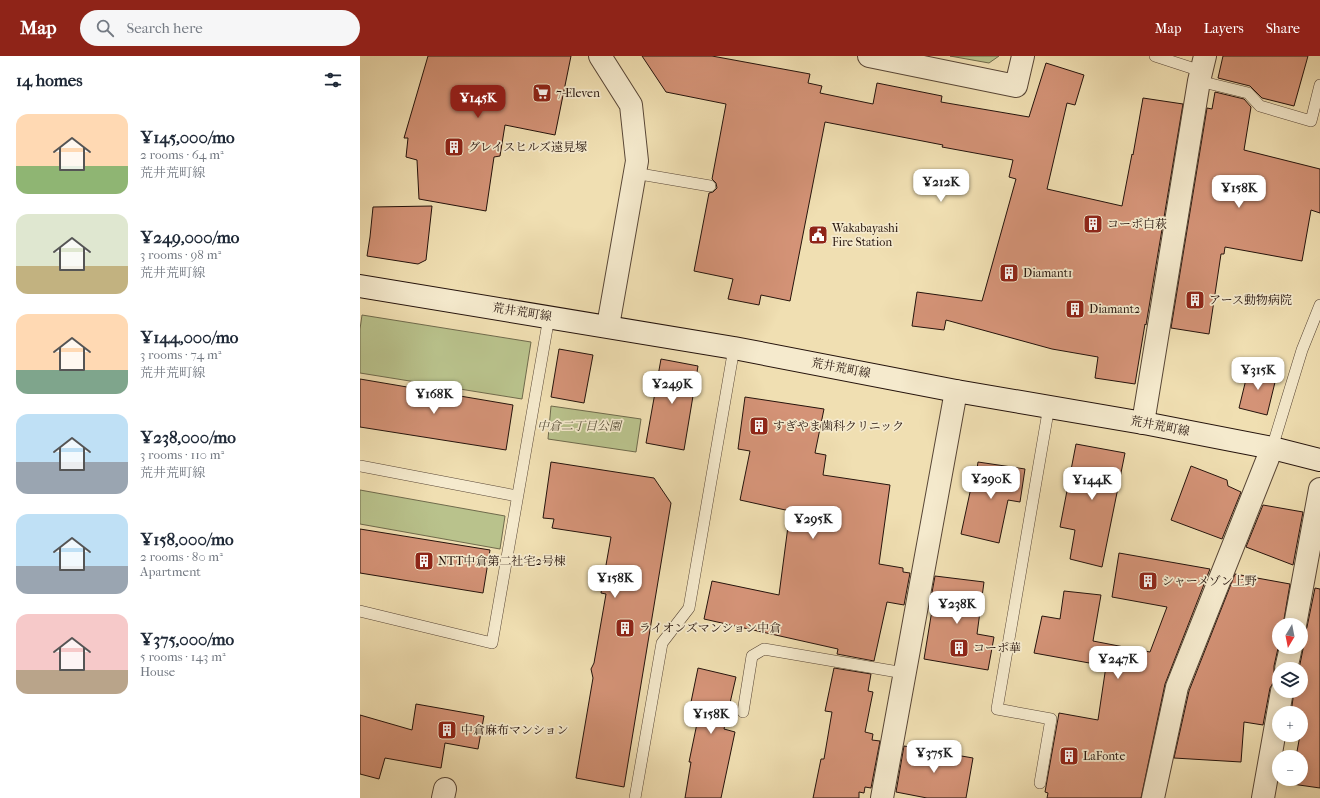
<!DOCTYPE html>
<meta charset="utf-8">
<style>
:root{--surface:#fff;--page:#f6f6f7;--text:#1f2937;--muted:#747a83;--accent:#8f2418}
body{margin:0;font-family:"IM FELL French Canon","Noto Serif JP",serif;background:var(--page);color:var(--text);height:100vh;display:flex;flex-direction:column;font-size:15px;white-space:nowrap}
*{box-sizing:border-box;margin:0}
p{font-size:13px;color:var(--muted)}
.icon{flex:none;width:22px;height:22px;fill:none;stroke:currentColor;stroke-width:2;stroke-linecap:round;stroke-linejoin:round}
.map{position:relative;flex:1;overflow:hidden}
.drawer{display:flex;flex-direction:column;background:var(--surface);width:360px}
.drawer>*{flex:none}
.needle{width:26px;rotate:190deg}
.controls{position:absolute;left:912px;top:562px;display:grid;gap:8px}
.controls a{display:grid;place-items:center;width:36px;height:36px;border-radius:50%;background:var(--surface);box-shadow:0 2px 10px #0003;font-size:20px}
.price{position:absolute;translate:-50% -34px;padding:0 9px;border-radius:8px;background:#fff;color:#222;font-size:13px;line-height:26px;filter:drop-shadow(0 1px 2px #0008)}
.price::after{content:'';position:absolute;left:50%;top:24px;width:12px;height:9px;margin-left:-6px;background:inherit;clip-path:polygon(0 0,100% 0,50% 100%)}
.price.current{background:var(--accent);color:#fff}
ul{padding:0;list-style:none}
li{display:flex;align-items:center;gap:12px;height:100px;padding:0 16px}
li span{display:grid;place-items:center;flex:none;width:112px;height:80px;border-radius:12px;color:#555}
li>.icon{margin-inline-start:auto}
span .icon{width:48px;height:48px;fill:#fffc;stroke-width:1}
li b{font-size:17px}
h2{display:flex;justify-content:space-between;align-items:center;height:48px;padding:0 16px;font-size:17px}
header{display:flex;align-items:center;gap:24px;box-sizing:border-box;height:56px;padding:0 20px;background:var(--accent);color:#fff}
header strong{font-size:19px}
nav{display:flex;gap:22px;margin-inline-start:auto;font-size:14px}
.search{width:280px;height:36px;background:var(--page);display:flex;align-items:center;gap:10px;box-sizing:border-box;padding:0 14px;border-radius:22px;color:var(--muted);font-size:15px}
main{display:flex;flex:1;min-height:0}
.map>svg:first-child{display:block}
.green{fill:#b9c28c;stroke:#6f6a4c}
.building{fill:#d49377;stroke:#25130c}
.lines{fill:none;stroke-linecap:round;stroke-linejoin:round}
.service-casing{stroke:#584636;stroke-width:12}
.minor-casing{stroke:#584636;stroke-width:24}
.tertiary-casing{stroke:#584636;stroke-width:24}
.secondary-casing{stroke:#25130c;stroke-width:24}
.service{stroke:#f5eacd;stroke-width:11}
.minor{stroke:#f5eacd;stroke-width:22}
.tertiary{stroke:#f5eacd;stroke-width:22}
.secondary{stroke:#f5eacd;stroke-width:22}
.labels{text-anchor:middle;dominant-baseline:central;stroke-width:3.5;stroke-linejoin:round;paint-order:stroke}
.poi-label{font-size:12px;fill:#25130c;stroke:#f5eacd;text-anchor:start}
.street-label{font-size:12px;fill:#25130c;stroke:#f5eacd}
.park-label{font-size:12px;font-style:italic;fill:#595039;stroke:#f5eacd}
</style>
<header>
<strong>Map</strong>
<div class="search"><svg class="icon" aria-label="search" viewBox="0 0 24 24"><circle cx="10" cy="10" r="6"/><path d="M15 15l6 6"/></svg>Search here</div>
<nav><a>Map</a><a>Layers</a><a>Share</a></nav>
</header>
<main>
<section class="drawer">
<h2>14 homes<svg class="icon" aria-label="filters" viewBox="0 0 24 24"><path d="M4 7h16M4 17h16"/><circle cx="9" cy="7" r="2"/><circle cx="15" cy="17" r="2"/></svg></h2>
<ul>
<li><span style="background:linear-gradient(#ffd9b3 65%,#8fb573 0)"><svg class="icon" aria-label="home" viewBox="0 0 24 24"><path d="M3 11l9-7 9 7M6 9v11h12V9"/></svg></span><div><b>¥145,000/mo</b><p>2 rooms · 64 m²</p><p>荒井荒町線</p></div></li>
<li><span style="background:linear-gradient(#dfe7d0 65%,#c2b280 0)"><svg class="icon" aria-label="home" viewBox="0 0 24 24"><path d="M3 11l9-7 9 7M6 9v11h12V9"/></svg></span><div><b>¥249,000/mo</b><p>3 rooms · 98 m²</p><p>荒井荒町線</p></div></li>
<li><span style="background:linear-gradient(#ffd9b3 70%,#7fa58c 0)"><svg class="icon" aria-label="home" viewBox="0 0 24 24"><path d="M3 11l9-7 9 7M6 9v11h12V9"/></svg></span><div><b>¥144,000/mo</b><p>3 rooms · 74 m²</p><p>荒井荒町線</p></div></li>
<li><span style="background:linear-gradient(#bfe0f5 60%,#9aa5b1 0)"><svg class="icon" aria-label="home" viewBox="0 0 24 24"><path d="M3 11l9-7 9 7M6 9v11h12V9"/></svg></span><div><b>¥238,000/mo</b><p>3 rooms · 110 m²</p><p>荒井荒町線</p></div></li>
<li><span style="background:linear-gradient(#bfe0f5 65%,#9aa5b1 0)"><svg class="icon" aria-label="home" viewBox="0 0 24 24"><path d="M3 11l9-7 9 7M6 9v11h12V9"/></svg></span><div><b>¥158,000/mo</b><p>2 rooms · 80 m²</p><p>Apartment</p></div></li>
<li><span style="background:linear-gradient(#f6c9c9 70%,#b9a48a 0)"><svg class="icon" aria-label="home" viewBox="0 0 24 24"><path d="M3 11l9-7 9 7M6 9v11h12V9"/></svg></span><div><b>¥375,000/mo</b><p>5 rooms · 143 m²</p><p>House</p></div></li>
</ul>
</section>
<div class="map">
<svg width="960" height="742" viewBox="0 0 960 742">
<rect width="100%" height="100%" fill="#f0dfb2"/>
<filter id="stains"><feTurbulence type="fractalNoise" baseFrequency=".005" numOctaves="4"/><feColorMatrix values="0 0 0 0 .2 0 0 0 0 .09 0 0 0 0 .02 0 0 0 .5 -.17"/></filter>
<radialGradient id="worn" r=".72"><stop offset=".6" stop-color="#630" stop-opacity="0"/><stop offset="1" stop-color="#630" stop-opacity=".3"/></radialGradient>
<!-- green -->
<g class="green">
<polygon points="590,0 639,0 629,7"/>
<polygon points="2,259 171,286 162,343 0,317 0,273"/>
<polygon points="191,350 281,363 276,396 188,383"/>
<polygon points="0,434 145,460 140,493 0,468"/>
</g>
<!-- building -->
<g class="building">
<polygon points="68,0 211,0 195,79 145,69 140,100 134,101 126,155 59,143 57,104 46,101 48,82 44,82"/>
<polygon points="282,0 352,0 450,18 448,27 462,30 460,37 513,48 517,27 582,40 581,46 669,61 686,7 724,19 715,49 707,47 687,133 762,150 772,98 773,99 783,42 823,48 786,269 785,268 775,328 735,322 738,301 692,293 586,264 584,274 552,270 557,236 622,245 656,123 649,121 653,104 582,91 583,89 465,66 430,245 401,239 399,249 368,243 373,223 334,215 349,137 353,136 357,132 356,127 352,123 366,48 306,36"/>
<polygon points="863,0 948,0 934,50 902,42 890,30 858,22"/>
<polygon points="855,36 884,43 891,51 884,94 960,113 960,157 951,154 942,205 865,191 864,198 861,198 849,278 811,272 847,52 852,53"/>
<polygon points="72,150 66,204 58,208 7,200 10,181 13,151"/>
<polygon points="199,293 233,299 224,347 191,341"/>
<polygon points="301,303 338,310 324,394 286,387"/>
<polygon points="889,311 917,318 907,359 879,352"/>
<polygon points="0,323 153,349 146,394 0,371"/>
<polygon points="385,341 464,353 455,397 466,399 463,419 530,429 519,508 543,512 543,516 550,517 544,549 527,546 514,605 477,598 478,593 344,563 352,525 419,539 430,455 380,444 390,395 378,393"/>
<polygon points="716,388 765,397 742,511 710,503 715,474 700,471"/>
<polygon points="191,406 294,422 311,447 264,731 216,722 233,622 231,613 234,607 246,538 241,537 251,481 192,472 194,463 183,462"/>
<polygon points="618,406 665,413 660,446 648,444 639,487 601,478 612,427 615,427"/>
<polygon points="831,410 867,424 868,430 881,436 862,483 811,464"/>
<polygon points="903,449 943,456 933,509 886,491"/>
<polygon points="0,473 130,494 123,537 0,517"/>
<polygon points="759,497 850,513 805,628 781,742 687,742 688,737 685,736 699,657 738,664 746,610 674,597 682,560 700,563 704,535 741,539 733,585 790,596 807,551 752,541"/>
<polygon points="875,518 930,528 923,569 919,569 919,588 914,610 914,617 919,623 913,627 910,632 903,669 884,666 881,706 814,702 829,635"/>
<polygon points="575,520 624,526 617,578 634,581 628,614 564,603 572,554 569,553"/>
<polygon points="955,532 960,533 960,732 932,728 932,723 941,723 941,701 936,701 940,679 941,679 941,657 931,657 934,635 941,635 941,613 939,613 943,593 941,580 945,577 947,571"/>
<polygon points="338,612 376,621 364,673 375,676 361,742 325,742 331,706 329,706 340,653 330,651"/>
<polygon points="474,612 511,618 508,635 513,636 505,676 513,678 512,684 520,685 511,732 505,731 504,737 499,736 499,742 453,742 461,703 464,703 472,656 465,655"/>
<polygon points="56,648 124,660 118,693 85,687 81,712 25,702 19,723 0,718 0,659 52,674"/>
<polygon points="544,690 613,702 606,742 567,742 536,736"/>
</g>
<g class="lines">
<!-- service casing -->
<g class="service-casing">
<g id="service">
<polyline points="795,0 841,15"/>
<polyline points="839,25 888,37 900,50 951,65 960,29"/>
<polyline points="274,117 350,130"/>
<polyline points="912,392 942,294 960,249"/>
<polyline points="0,410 157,440"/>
<polyline points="0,555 132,587 189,261"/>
<polyline points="383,656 392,600 404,593 544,617"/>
<polyline points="680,727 691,663 637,653 689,350"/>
<polyline points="275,742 302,587 329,552 374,292"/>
</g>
</g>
<!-- minor casing -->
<g class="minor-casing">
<g id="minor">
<polyline points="509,0 656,30 663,0"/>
<polyline points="783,367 839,25 845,0"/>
<polyline points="935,569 960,433"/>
<polyline points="926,613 931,591"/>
<polyline points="83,742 85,733"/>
<polyline points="522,742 596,335"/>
<polyline points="793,742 817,631 912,392"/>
<polyline points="903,742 922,635"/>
</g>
</g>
<!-- tertiary casing -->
<g class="tertiary-casing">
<polyline id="tertiary" points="240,0 271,49 277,105 248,270"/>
</g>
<!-- secondary casing -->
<g class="secondary-casing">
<polyline id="secondary" points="0,230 374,292 596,335 789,368 912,392 960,404"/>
</g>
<!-- service -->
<use href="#service" class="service"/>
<!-- minor -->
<use href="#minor" class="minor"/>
<!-- tertiary -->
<use href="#tertiary" class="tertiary"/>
<!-- secondary -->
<use href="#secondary" class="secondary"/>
</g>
<!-- icons -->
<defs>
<g id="supermarket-square" transform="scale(1)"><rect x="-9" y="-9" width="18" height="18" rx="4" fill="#8f2418" stroke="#f5eacd"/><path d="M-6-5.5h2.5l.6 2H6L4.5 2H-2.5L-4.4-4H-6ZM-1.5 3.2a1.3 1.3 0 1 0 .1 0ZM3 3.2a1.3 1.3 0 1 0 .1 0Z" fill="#fff"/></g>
<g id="building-square" transform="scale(1)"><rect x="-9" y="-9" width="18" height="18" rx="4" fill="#8f2418" stroke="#f5eacd"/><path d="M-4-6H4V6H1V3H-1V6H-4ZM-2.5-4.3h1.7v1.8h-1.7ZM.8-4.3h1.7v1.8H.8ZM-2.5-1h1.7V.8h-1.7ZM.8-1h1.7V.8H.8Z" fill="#fff"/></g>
<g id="civic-square" transform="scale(1)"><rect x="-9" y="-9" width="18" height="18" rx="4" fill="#8f2418" stroke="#f5eacd"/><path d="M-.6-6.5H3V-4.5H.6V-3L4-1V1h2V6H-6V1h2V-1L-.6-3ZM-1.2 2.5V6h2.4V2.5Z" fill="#fff"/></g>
</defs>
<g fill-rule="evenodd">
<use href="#supermarket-square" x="182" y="37"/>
<use href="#building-square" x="94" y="91"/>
<use href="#building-square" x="733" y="168"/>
<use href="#civic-square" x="458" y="179"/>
<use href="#building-square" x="649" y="217"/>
<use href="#building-square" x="835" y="244"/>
<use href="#building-square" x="715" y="253"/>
<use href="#building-square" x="399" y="370"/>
<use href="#building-square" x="64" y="505"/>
<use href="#building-square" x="788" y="525"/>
<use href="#building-square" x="265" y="572"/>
<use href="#building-square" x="599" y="592"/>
<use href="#building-square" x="87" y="674"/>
<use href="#building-square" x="709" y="700"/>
</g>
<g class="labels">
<!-- poi labels -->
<g class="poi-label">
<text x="196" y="37">7-Eleven</text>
<text x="108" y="91">グレイスヒルズ遠見塚</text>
<text x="747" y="168">コーポ白萩</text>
<text x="472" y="172">Wakabayashi<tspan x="472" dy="14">Fire Station</tspan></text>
<text x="663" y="217">Diamant1</text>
<text x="849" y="244">アース動物病院</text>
<text x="729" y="253">Diamant2</text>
<text x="413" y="370">すぎやま歯科クリニック</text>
<text x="78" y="505">NTT中倉第二社宅2号棟</text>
<text x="802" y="525">シャーメゾン上野</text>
<text x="279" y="572">ライオンズマンション中倉</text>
<text x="613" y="592">コーポ華</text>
<text x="101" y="674">中倉麻布マンション</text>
<text x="723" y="700">LaFonte</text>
</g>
<!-- street labels -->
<g class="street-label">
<text transform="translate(162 256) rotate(9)">荒井荒町線</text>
<text transform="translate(481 312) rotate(11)">荒井荒町線</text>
<text transform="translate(800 370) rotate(11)">荒井荒町線</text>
</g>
<!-- park labels -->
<g class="park-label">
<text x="219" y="370">中倉二丁目公園</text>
</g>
</g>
<rect width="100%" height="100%" filter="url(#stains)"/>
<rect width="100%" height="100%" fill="url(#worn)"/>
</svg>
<div class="controls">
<a><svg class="needle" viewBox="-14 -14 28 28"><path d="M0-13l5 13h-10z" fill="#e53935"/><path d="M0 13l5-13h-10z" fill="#747a83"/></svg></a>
<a><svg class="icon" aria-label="layers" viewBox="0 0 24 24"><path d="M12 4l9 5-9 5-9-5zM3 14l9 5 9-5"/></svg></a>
<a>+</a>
<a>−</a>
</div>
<b class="price current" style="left:118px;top:63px">¥145K</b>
<b class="price" style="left:581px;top:147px">¥212K</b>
<b class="price" style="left:879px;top:153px">¥158K</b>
<b class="price" style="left:898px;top:335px">¥315K</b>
<b class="price" style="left:312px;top:349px">¥249K</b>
<b class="price" style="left:74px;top:359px">¥168K</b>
<b class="price" style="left:631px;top:444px">¥290K</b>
<b class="price" style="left:732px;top:445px">¥144K</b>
<b class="price" style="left:453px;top:484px">¥295K</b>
<b class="price" style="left:255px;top:543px">¥158K</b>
<b class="price" style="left:597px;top:569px">¥238K</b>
<b class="price" style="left:758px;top:624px">¥247K</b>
<b class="price" style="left:351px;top:679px">¥158K</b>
<b class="price" style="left:574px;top:718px">¥375K</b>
</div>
</main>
